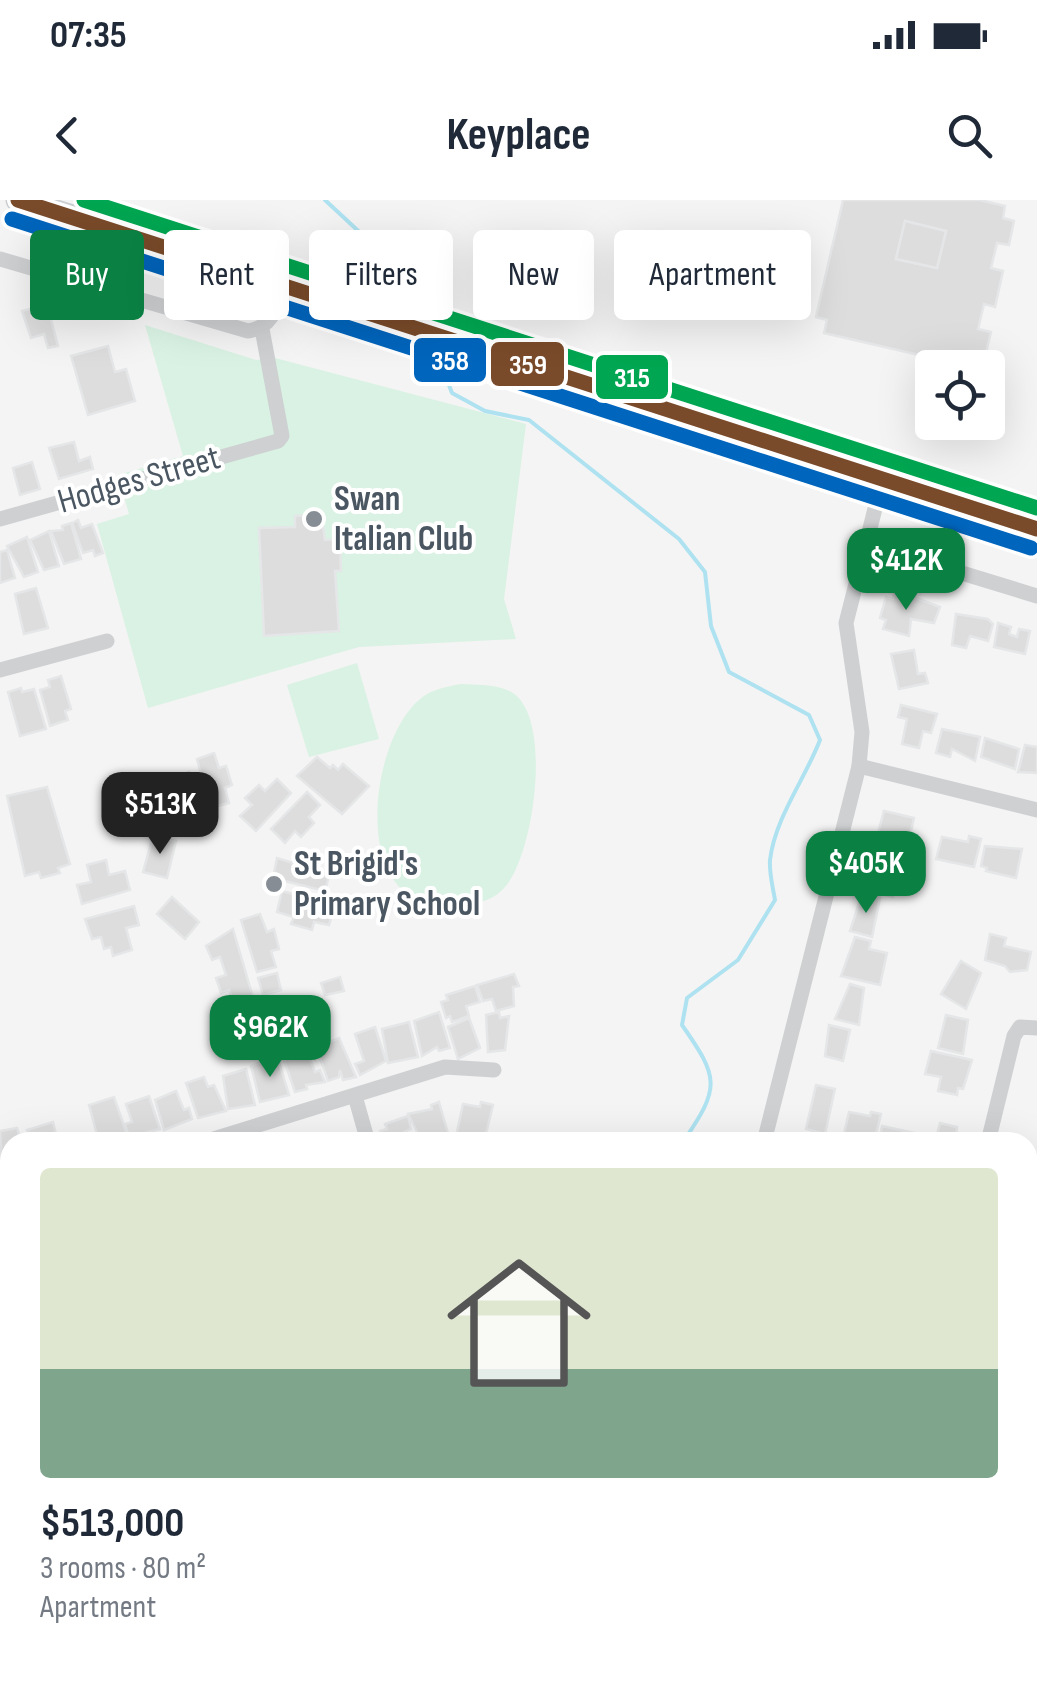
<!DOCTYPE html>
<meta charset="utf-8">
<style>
:root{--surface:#fff;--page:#f6f6f7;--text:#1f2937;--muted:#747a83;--line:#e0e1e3;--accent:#0b8043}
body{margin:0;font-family:"Sofia Sans Condensed",sans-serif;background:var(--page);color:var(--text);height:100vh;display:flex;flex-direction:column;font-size:38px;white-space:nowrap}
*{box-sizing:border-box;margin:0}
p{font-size:32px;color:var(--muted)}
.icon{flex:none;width:55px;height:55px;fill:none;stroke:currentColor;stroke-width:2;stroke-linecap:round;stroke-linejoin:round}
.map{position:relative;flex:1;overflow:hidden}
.panel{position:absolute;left:0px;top:932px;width:1038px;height:552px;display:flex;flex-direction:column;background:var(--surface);border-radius:30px 30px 0 0;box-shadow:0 10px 40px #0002}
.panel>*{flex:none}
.guide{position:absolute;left:30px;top:30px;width:978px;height:90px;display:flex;gap:20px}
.buttons{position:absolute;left:915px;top:150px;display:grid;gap:20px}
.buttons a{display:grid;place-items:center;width:90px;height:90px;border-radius:10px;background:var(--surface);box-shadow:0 10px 40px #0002;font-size:50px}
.price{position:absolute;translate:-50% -85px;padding:0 22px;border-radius:20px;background:var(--accent);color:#fff;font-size:32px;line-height:65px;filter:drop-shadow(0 2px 5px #0008)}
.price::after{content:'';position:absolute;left:50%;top:60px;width:30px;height:22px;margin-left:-15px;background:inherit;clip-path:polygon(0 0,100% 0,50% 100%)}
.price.current{background:#222;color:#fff}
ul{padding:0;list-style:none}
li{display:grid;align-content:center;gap:20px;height:530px;padding:0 40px}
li+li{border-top:2px solid var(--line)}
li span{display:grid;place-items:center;height:310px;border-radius:10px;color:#555}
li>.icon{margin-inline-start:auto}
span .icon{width:180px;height:180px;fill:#fffc;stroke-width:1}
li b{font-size:42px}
.chip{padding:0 35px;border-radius:10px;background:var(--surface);box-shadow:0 10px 40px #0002;font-size:35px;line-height:90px}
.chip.current{background:var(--accent);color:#fff}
.status{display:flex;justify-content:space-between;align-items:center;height:70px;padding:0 50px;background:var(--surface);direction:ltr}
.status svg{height:28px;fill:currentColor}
header{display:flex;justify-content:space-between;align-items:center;height:130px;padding:0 40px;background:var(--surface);font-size:45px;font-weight:700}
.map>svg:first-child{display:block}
.green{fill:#d9f2e3}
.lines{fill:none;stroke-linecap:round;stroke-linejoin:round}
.stream{stroke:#aee2f0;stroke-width:4}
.building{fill:#ddddde;stroke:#e5e6e7;stroke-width:2.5;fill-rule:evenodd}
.street{stroke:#ced0d2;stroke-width:15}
.secondary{stroke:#ced0d4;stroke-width:22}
.primary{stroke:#caced1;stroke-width:25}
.bus-1-casing{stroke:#fff;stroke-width:22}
.bus-2-casing{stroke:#fff;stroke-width:22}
.bus-3-casing{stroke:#fff;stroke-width:22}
.bus-1{stroke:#7a4b2a;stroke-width:15}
.bus-2{stroke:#0065bd;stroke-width:15}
.bus-3{stroke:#00a651;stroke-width:15}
.poi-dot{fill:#868d94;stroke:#fff;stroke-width:4}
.labels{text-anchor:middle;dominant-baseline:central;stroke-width:8;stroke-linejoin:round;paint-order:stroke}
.street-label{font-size:35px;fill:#4a5661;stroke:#fff}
.poi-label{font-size:35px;font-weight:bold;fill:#4a5661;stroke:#fff;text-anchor:start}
.line-badge{stroke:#fff;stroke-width:4}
.badge-label{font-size:28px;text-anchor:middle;font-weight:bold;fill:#fff}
</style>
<div class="status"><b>07:35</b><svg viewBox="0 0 49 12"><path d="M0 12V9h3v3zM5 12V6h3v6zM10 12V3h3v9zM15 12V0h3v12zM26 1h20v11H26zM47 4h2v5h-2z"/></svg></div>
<header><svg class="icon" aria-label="back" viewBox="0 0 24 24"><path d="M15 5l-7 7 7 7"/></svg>Keyplace<svg class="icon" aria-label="search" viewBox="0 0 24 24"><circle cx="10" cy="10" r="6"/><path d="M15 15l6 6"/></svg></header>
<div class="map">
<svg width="1037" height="1484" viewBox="0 0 1037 1484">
<rect width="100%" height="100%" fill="#f4f4f4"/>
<!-- green -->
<g class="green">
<polygon points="145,125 256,160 275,158 526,224 504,399 516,439 359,447 148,508 97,324 129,314 118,275 183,256"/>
<polygon points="357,463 379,539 309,557 287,485"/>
<path d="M461,484C476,485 499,484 513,493C553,520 534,654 505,687C489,706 457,708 434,705C351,693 371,541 419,500C431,489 446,487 461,484Z"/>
</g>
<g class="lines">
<!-- stream -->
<g class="stream">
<polyline points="325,0 426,94"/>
<path d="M439,159L452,193L485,211L529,220L679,339L705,372L711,426L729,472L809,515L820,540C805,579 775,618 770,660C769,673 773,688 775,700L738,760L687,798L682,825C719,878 721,887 683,942"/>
<polyline points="246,1484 249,1475"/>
</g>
</g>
<!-- building -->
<g class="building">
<path d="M843,0H980L1005,6L1003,18L1014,21L1009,45L997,43L991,68L1003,71L995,107L984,104L978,129L991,132L985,157L974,154L971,167L824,133L827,120L816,117ZM905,21L946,31L937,68L896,59Z"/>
<polygon points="905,21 946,31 937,68 896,59"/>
<polygon points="47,104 58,146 48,148 44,134 31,138 22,111"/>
<polygon points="108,146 115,172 126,169 135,201 88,215 71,156"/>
<polygon points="74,242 79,261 90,257 93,269 59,279 49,248"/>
<polygon points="32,262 40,289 20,295 13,268"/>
<polygon points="309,315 310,327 323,325 325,340 340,339 341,371 335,371 339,431 264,436 259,328 295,327 295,316"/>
<polygon points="78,320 81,328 92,324 103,353 95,356 93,350 83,353 72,323"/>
<polygon points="71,323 81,359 64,364 51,331 63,330 62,326"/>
<polygon points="49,331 59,366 44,370 30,340"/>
<polygon points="27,337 38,372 24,377 7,346"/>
<polygon points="7,350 15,378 0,383 0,352"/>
<polygon points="36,388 48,428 24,434 15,394"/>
<polygon points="895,390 940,407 934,423 911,419 909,436 883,429 886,420 880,418 886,397 893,399"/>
<polygon points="956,414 988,419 993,424 988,441 970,436 966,448 952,445"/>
<polygon points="998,423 1011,427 1009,434 1017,437 1019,429 1030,431 1025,454 994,447"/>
<polygon points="914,450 918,474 925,473 928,483 899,489 891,454"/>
<polygon points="61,476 71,509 65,511 68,520 50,526 40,490 50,487 48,480"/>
<polygon points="21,488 22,492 34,489 46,529 20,536 8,492"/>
<polygon points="901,505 937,514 931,533 923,531 919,548 902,544 907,519 898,517"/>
<polygon points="942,529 980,537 975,561 952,549 950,557 936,553"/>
<polygon points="985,538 1019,549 1015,569 981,557"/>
<polygon points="1025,545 1037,547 1037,573 1018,572"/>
<polygon points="214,553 219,568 226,566 232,585 225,588 229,603 210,608 197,559"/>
<polygon points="317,557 330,568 333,565 338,570 343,564 369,586 342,614 297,576"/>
<polygon points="189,572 203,624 184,630 179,613 171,615 166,597 174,594 169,580"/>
<polygon points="277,579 291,593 256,631 240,616 252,605 245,598 259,585 265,591"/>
<polygon points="47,587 70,664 58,668 60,673 41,678 39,672 25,676 7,596"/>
<polygon points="307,592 320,605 309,617 314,623 301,637 295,631 285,643 271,629"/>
<polygon points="884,611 914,618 909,640 877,637"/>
<polygon points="153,636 176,641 167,678 143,672"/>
<polygon points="969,636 981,639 974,667 936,659 942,637 968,642"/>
<polygon points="985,646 1022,649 1016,678 986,671 987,668 981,666"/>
<polygon points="870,653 898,659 895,671 888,669 885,683 896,685 893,697 869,691"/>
<polygon points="295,655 315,660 312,668 330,672 325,691 273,678 277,658 293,663"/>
<polygon points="106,660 109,675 125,671 130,690 82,704 77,685 91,682 87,665"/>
<polygon points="282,691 335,705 329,725 314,722 312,730 291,724 294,717 277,712"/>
<polygon points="862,694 880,698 872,737 850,731"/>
<polygon points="172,697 199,722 185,739 157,714"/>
<polygon points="134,706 139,725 126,728 132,750 113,756 111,747 104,749 101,737 92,739 85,719"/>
<polygon points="260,714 267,732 274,729 279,749 271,751 276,767 257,772 241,720"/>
<polygon points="233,729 257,811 237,817 236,814 226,817 220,799 231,796 229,790 221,793 216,778 226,775 220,757 212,760 206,746"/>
<polygon points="990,734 1006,738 1004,746 1031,752 1027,770 1010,772 1005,766 985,760"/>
<polygon points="855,737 871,741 869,749 887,753 880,785 841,776"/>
<polygon points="961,761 981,773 966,809 941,794"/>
<polygon points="277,773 281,790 263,795 258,778"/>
<polygon points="514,774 519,786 513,787 514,806 496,811 492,799 483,801 477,785"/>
<polygon points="340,777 344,791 325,795 321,783"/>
<polygon points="850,784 864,788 859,825 835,819"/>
<polygon points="475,786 480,802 466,806 469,816 452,822 450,816 446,818 441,802 448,800 446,795"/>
<polygon points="439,812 450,848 439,851 437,847 422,856 414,821"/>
<polygon points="499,812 500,818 509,816 505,850 488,852 486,815"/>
<polygon points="946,815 968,820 963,854 938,848"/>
<polygon points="469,818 480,848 458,859 448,827"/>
<polygon points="409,822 418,857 388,863 382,829"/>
<polygon points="829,825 850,830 843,861 825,856"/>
<polygon points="375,827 386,861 360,875 355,864 364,861 355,834"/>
<polygon points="339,838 356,877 343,880 340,870 339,877 328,881 316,847"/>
<polygon points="307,851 315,872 320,870 325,882 306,885 307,889 295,892 284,860"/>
<polygon points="931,851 972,860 963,889 958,888 957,895 938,891 941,877 925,874"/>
<polygon points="277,856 289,895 260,902 251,866"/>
<polygon points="246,869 255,905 228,909 223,876"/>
<polygon points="204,877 208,887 214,885 226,911 198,918 186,883"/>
<polygon points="816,885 835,889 825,934 806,929"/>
<polygon points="176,891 184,910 189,908 192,919 164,930 155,900"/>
<polygon points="149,896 160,929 129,937 125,924 132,922 126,904"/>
<polygon points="114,897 129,940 99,942 89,905"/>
<polygon points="439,902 450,940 422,942 408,914 432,909 431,905"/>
<polygon points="481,902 493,905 484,942 455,941 463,904 480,907"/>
<polygon points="849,912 870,916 871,912 881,914 874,942 844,934"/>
<polygon points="408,916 411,929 404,932 404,935 412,933 414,942 383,942 380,931 387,929 385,924"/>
<polygon points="53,922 58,942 32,942 27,930"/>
<polygon points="940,923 957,927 956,942 935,942"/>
<polygon points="882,926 919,934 917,942 879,942"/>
<polygon points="17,928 21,942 10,942 10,973 3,974 0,931"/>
<polygon points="1028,952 1037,954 1037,994 1028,991"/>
<polygon points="1033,1067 1037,1068 1036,1103 1028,1101"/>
<polygon points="1028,1288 1037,1290 1035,1358 1028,1357"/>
<polygon points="572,1475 600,1475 598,1484 569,1484"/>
<polygon points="678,1475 716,1475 713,1484 674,1484"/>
</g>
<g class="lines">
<!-- street -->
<g class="street">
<path d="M0,59L248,131C274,127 277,105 284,83"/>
<polyline points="0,319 278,241 282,236 262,129"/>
<polyline points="906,356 1037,396"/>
<polyline points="0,470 107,441"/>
<polyline points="859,566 1037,610"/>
<polyline points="355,896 368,942"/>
<polyline points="204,942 445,867 494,870"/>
<polyline points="764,942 859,566 862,532 846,423 882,281"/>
<polyline points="988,942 1014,836 1020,827 1037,828"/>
<polyline points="0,1001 10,998"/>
<polyline points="1028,1022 1037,1024"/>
<polyline points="636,1484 638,1475"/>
</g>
<!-- secondary -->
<g class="secondary">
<polyline points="0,1391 10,1410"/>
<polyline points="13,1484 14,1475"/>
</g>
<!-- primary -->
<path class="primary" d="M18,0C359,106 695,226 1037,329"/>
<!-- bus-1 casing -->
<g class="bus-1-casing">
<polyline id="bus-1" points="18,0 1037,329"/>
</g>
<!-- bus-2 casing -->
<g class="bus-2-casing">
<polyline id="bus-2" points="12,19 1031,348"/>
</g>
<!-- bus-3 casing -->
<g class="bus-3-casing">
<polyline id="bus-3" points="84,0 1037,308"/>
</g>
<!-- bus-1 -->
<use href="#bus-1" class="bus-1"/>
<!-- bus-2 -->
<use href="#bus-2" class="bus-2"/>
<!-- bus-3 -->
<use href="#bus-3" class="bus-3"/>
</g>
<!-- markers -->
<g class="poi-dot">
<circle cx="314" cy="319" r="10"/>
<circle cx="274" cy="684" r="10"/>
</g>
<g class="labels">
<!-- street labels -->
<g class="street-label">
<text transform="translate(139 280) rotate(-16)">Hodges Street</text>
</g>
<!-- poi labels -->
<g class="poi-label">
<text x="334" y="299">Swan<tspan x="334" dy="40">Italian Club</tspan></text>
<text x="294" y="664">St Brigid's<tspan x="294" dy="40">Primary School</tspan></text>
</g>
</g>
<g class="line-badge">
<rect x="412" y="136" width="76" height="48" rx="10" fill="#0065bd"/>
<rect x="489" y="140" width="77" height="48" rx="10" fill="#7a4b2a"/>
<rect x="594" y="153" width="76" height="48" rx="10" fill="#00a651"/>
</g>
<g class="badge-label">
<text x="450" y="170">358</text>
<text x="528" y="174">359</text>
<text x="632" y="187">315</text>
</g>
</svg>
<div class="buttons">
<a><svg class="icon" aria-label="locate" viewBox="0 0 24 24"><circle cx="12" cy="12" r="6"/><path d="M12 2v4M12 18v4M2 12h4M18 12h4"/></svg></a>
</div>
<b class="price" style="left:906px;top:413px">$412K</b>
<b class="price current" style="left:160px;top:657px">$513K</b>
<b class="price" style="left:866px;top:716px">$405K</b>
<b class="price" style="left:270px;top:880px">$962K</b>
<div class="guide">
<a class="chip current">Buy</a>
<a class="chip">Rent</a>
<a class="chip">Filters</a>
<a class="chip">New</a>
<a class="chip">Apartment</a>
</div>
<section class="panel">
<ul>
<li><span style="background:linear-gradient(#dfe7d0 65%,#7fa58c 0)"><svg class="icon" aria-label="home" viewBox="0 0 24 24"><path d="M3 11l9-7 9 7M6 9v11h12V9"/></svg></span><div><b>$513,000</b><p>3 rooms · 80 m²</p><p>Apartment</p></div></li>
</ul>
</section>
</div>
